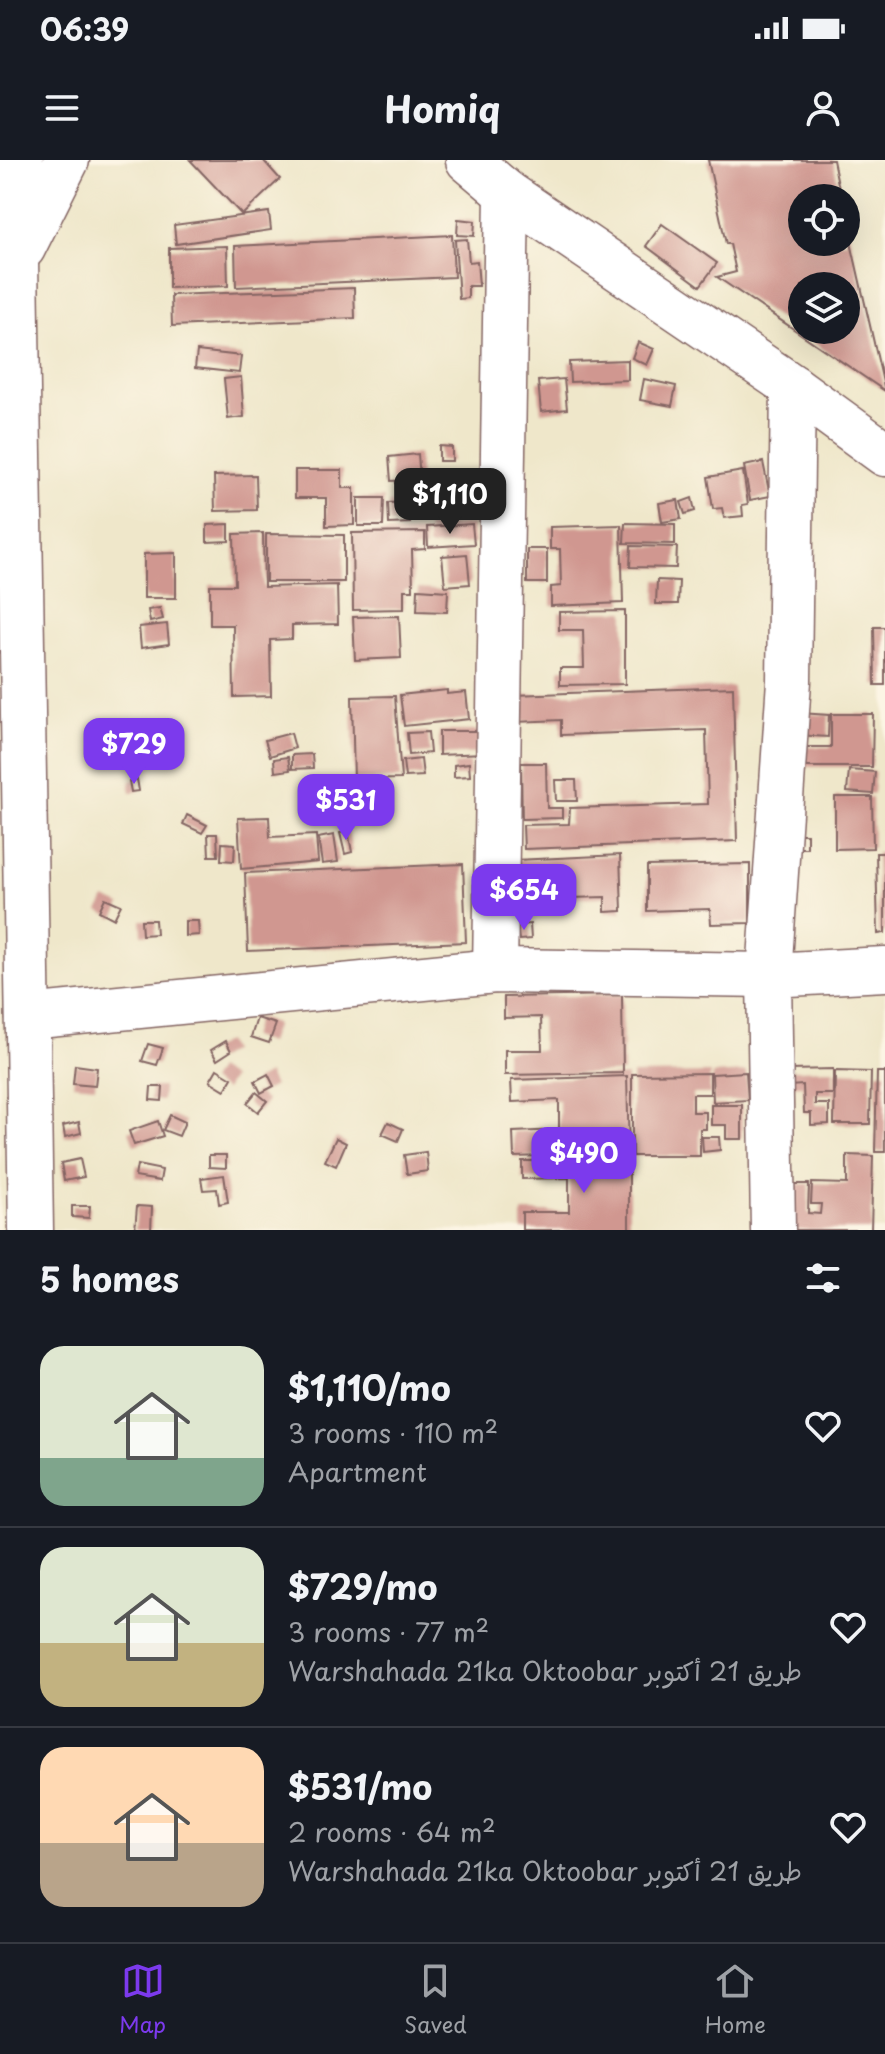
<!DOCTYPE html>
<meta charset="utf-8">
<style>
:root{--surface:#171b24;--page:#20242c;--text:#f1f3f6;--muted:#9ea1a6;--line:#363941;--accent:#7c3aed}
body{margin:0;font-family:"Playpen Sans","Playpen Sans Arabic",sans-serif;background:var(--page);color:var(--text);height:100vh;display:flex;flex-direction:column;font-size:30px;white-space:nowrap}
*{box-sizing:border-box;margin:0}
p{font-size:26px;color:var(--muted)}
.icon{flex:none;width:44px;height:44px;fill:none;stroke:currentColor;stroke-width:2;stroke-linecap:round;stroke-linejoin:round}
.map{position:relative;height:1070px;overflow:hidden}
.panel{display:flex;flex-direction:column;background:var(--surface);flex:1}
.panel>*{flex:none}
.buttons{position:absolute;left:788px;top:24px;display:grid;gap:16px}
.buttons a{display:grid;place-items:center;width:72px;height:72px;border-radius:50%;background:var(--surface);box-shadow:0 8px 32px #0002;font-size:40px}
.price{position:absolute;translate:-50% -68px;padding:0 18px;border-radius:16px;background:var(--accent);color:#fff;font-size:26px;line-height:52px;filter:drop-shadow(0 2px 4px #0008)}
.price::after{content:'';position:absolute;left:50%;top:48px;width:24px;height:18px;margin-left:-12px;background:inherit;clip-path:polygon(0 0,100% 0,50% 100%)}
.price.on{background:#222;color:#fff}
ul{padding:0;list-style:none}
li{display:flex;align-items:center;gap:24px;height:200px;padding:0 40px}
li+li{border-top:2px solid var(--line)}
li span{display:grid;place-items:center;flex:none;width:224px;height:160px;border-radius:24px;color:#555}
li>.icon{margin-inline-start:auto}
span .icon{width:96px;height:96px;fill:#fffc;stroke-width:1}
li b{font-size:34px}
h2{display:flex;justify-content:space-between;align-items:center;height:96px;padding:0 40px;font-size:34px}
.status{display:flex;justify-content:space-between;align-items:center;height:56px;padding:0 40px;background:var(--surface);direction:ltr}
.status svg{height:22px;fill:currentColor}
header{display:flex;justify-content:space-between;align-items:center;height:104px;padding:0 40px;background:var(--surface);font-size:36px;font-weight:700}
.dock{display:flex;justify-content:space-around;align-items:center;height:112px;border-top:2px solid var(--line);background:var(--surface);font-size:22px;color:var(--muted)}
.dock a{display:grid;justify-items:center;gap:4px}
.dock .on{color:var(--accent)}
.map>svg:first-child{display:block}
.building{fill:#d09790;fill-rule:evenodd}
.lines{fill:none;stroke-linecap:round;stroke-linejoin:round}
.minor-casing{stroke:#846563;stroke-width:47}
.major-casing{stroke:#846563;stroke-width:47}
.minor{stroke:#fff;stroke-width:44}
.major{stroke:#fff;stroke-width:44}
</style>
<div class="status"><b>06:39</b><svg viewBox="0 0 49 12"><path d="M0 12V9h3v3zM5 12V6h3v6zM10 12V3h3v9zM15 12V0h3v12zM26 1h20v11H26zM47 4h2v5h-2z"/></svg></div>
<header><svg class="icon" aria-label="menu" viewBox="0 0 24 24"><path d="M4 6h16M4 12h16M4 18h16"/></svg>Homiq<svg class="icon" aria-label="person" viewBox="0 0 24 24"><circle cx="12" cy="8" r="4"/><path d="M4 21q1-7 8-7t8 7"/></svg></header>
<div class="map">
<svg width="885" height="1070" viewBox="0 0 885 1070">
<rect width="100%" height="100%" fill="#fcf5e5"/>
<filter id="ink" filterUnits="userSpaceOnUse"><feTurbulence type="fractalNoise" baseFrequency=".0125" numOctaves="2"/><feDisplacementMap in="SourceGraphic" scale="16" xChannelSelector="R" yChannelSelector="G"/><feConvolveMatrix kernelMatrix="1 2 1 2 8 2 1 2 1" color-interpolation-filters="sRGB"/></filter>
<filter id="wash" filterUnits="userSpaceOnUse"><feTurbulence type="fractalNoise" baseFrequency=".006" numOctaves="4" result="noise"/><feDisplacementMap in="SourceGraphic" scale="32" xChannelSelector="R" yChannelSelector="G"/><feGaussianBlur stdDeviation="1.8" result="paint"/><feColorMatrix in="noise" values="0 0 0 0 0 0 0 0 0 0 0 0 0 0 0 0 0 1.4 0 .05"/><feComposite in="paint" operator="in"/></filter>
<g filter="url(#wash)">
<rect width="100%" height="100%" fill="#efe7ca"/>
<g id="blocks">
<!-- building -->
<g class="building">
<polygon points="190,0 263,0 280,19 242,55"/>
<path d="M708,0H833L841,38H802V82H846L847,65L885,231L717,117L736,112L730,84H726ZM802,126H846V170H802Z"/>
<polygon points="269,52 271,70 176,84 174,65"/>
<polygon points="458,59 475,61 474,76 457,75"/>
<polygon points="662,64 717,103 700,126 646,86"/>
<polygon points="452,75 454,117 236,127 235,86"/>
<polygon points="467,79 469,102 477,101 479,126 468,126 468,138 459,139 455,80"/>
<polygon points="227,86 228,126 169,128 169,88"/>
<polygon points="354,128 355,158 172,166 171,135"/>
<polygon points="638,182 654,189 647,205 632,198"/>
<polygon points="197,191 241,196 239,213 195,208"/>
<polygon points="628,200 628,220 570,222 569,202"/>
<polygon points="241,217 244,257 228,259 224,219"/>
<polygon points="564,219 567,249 541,252 538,221"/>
<polygon points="644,219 676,226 672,246 640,240"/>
<polygon points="439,286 452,287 452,301 439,301"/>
<polygon points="418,294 420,319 391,321 389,297"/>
<polygon points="763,302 770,336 750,340 744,306"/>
<polygon points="295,310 342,310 342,328 354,328 354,365 326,366 326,338 295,338"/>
<polygon points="743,311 748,344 742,345 743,356 724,358 722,348 713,349 708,317"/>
<polygon points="256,315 257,350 215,351 214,316"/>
<polygon points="420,321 421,336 397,337 396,322"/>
<polygon points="358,338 384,338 383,366 358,366"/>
<polygon points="692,338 695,351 685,354 681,342"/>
<polygon points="678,340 681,359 662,362 659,343"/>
<polygon points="408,342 410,363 389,364 388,343"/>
<polygon points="625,363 675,364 675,384 624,383"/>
<polygon points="229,364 229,381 207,382 207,365"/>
<polygon points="472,364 474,384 428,387 427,367"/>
<polygon points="621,365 623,443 551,446 551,427 561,426 560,389 550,389 550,367"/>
<polygon points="425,372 425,389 412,390 413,430 404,430 404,449 353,450 352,373"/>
<polygon points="263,373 264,427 337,425 338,464 292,465 292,479 270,480 271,536 234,537 233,465 210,465 210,425 235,425 234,374"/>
<polygon points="266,374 344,375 344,422 266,422"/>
<polygon points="631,386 677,387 676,408 630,407"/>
<rect x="527" y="389" width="20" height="34"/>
<polygon points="176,393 176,438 144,438 144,394"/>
<polygon points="467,394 470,424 445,426 442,396"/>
<polygon points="657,420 679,421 678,444 656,444"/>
<polygon points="418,429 448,431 447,452 417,451"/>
<polygon points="160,448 163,459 150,462 148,450"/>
<polygon points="625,451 625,524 560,525 560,508 584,508 583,470 559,470 559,452"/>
<polygon points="399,456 401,498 355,500 353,457"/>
<polygon points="167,464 169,484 141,488 139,467"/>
<polygon points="874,467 885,467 885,525 875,525"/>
<polygon points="733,527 737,681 524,689 523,665 569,664 570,648 708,644 706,570 561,575 561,560 515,562 514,535"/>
<polygon points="447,530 447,534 466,532 469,559 404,566 400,535"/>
<polygon points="395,536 401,619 354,620 352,537"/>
<polygon points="800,553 829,555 828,577 798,575"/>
<polygon points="831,554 873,554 872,607 794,607 794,587 831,587"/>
<polygon points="152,566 155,601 140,602 137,568"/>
<polygon points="439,571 483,571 484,593 439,595"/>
<polygon points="428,572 430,593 409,595 407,573"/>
<polygon points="291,573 295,588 270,596 265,580"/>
<polygon points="312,594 313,608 292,609 292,595"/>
<polygon points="288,597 290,610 275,612 274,599"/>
<polygon points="421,599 423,616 405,617 403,601"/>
<polygon points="469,603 470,616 454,617 454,605"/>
<polygon points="521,603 546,603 547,648 562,648 562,658 522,659"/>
<polygon points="849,610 875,612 873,634 847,632"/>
<polygon points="137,619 139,631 131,632 129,621"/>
<polygon points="555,620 576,620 577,641 556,641"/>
<polygon points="835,637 872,637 873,688 835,689"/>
<polygon points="187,655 207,665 202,673 183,664"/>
<polygon points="269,657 270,677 316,675 318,702 241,709 238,658"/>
<polygon points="348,671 352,692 345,694 340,673"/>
<polygon points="208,674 217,674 218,696 209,696"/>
<polygon points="791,674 807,674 807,688 792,688"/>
<polygon points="334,675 338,702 322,704 318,678"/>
<polygon points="222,683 235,684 234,701 221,700"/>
<polygon points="876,693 885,693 885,773 878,774"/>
<polygon points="620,695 622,751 605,752 605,737 534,739 534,748 518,749 516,700"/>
<polygon points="463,704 466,782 248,791 245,713"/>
<polygon points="750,704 750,763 711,764 710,749 647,751 647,706"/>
<polygon points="105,738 121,745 114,759 99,751"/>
<polygon points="141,760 155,760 156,774 142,775"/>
<polygon points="185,761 198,761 199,775 185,776"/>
<polygon points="530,764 531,779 519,780 517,765"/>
<polygon points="622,835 623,913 505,915 505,890 542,890 541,857 504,858 504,837"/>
<polygon points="257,858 276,864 269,883 251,877"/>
<polygon points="226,881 231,891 217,900 211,890"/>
<polygon points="148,884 163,888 157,905 142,901"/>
<polygon points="75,905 97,908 95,926 73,924"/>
<polygon points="217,909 232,918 225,930 210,921"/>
<polygon points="833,909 833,934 815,934 815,944 829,944 829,964 811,965 811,953 804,953 803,925 789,926 789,910"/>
<polygon points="835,911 871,912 870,964 834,964"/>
<polygon points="746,912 748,940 713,942 712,914"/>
<polygon points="877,912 885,912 885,992 875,992"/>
<polygon points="710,913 710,934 693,934 693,952 706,952 706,969 700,969 700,996 632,996 632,914"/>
<polygon points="268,914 274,926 261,933 255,921"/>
<polygon points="627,916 629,993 514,997 513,972 559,970 559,940 512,942 511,920"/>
<polygon points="151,927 163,927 162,941 150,940"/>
<polygon points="256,932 267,941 258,952 247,943"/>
<polygon points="711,945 742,945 742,979 726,979 726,965 711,965"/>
<polygon points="170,955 185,962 179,976 163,970"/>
<polygon points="158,961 163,976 134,985 129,971"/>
<polygon points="79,962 81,973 65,977 63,966"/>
<polygon points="388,962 403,969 398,981 382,974"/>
<polygon points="702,977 719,977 720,990 703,992"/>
<polygon points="336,978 346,983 336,1006 325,1001"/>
<polygon points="426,992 428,1011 407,1014 404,995"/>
<polygon points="209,995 226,995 226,1008 209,1007"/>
<polygon points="847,995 873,996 871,1070 790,1070 792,1024 809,1024 808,1053 820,1054 821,1044 811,1044 812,1023 847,1024"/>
<polygon points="80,999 84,1017 64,1021 61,1003"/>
<polygon points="629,1000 629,1070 522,1070 522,1052 569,1052 569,1018 522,1019 522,1001"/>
<polygon points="137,1005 162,1010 160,1021 135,1017"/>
<polygon points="224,1015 228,1042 219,1044 217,1029 203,1030 201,1018"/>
<polygon points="72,1046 90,1046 89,1058 72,1057"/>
<polygon points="137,1046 152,1047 151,1070 135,1070"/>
</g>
</g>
</g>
<g filter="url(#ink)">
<use href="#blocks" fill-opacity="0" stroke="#846563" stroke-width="2"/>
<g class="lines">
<!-- minor casing -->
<g class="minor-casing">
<g id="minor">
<polyline points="468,0 507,33 793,227 885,294"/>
<polyline points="495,811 507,33"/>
<polyline points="28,857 495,811 769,815 885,809"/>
<polyline points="773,1070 769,815 789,521 793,227"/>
</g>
</g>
<!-- major casing -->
<g class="major-casing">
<g id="major">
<polyline points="21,0 16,100 31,1070"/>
<polyline points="23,88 67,0"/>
</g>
</g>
<!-- minor -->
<use href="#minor" class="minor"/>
<!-- major -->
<use href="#major" class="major"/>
</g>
</g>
</svg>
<div class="buttons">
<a><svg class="icon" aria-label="locate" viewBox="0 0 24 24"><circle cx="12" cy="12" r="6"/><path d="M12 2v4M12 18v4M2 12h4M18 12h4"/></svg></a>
<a><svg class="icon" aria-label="layers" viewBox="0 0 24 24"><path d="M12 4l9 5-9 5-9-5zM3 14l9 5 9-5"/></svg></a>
</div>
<b class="price on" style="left:450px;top:376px">$1,110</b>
<b class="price" style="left:134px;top:626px">$729</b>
<b class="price" style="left:346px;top:682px">$531</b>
<b class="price" style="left:524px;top:772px">$654</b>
<b class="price" style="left:584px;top:1035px">$490</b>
</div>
<section class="panel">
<h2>5 homes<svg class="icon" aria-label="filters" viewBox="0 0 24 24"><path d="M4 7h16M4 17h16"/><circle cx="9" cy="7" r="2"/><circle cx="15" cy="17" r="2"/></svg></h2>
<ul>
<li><span style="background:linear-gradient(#dfe7d0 70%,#7fa58c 0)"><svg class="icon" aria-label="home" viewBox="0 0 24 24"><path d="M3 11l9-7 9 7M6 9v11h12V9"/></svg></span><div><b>$1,110/mo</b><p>3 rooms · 110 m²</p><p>Apartment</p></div><svg class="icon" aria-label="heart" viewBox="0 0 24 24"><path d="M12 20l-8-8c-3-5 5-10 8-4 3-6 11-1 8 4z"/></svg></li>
<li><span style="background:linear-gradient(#dfe7d0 60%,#c2b280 0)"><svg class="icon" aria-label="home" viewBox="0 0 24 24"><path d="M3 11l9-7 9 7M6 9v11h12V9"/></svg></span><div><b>$729/mo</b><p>3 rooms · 77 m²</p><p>Warshahada 21ka Oktoobar طريق 21 أكتوبر</p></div><svg class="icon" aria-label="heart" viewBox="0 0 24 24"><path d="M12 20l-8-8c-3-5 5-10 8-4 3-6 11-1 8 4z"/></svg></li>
<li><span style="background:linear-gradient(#ffd9b3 60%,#b9a48a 0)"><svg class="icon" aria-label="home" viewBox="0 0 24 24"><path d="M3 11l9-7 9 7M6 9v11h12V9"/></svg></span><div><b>$531/mo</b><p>2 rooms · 64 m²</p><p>Warshahada 21ka Oktoobar طريق 21 أكتوبر</p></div><svg class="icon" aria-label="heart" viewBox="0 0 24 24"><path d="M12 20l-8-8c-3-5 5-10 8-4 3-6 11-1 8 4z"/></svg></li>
</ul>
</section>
<nav class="dock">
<a class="on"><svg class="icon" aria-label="map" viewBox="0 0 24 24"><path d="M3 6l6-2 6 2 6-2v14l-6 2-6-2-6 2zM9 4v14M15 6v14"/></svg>Map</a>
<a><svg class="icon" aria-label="saved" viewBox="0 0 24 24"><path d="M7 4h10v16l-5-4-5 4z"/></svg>Saved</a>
<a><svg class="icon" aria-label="home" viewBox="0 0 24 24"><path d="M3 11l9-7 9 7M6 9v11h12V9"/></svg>Home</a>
</nav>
